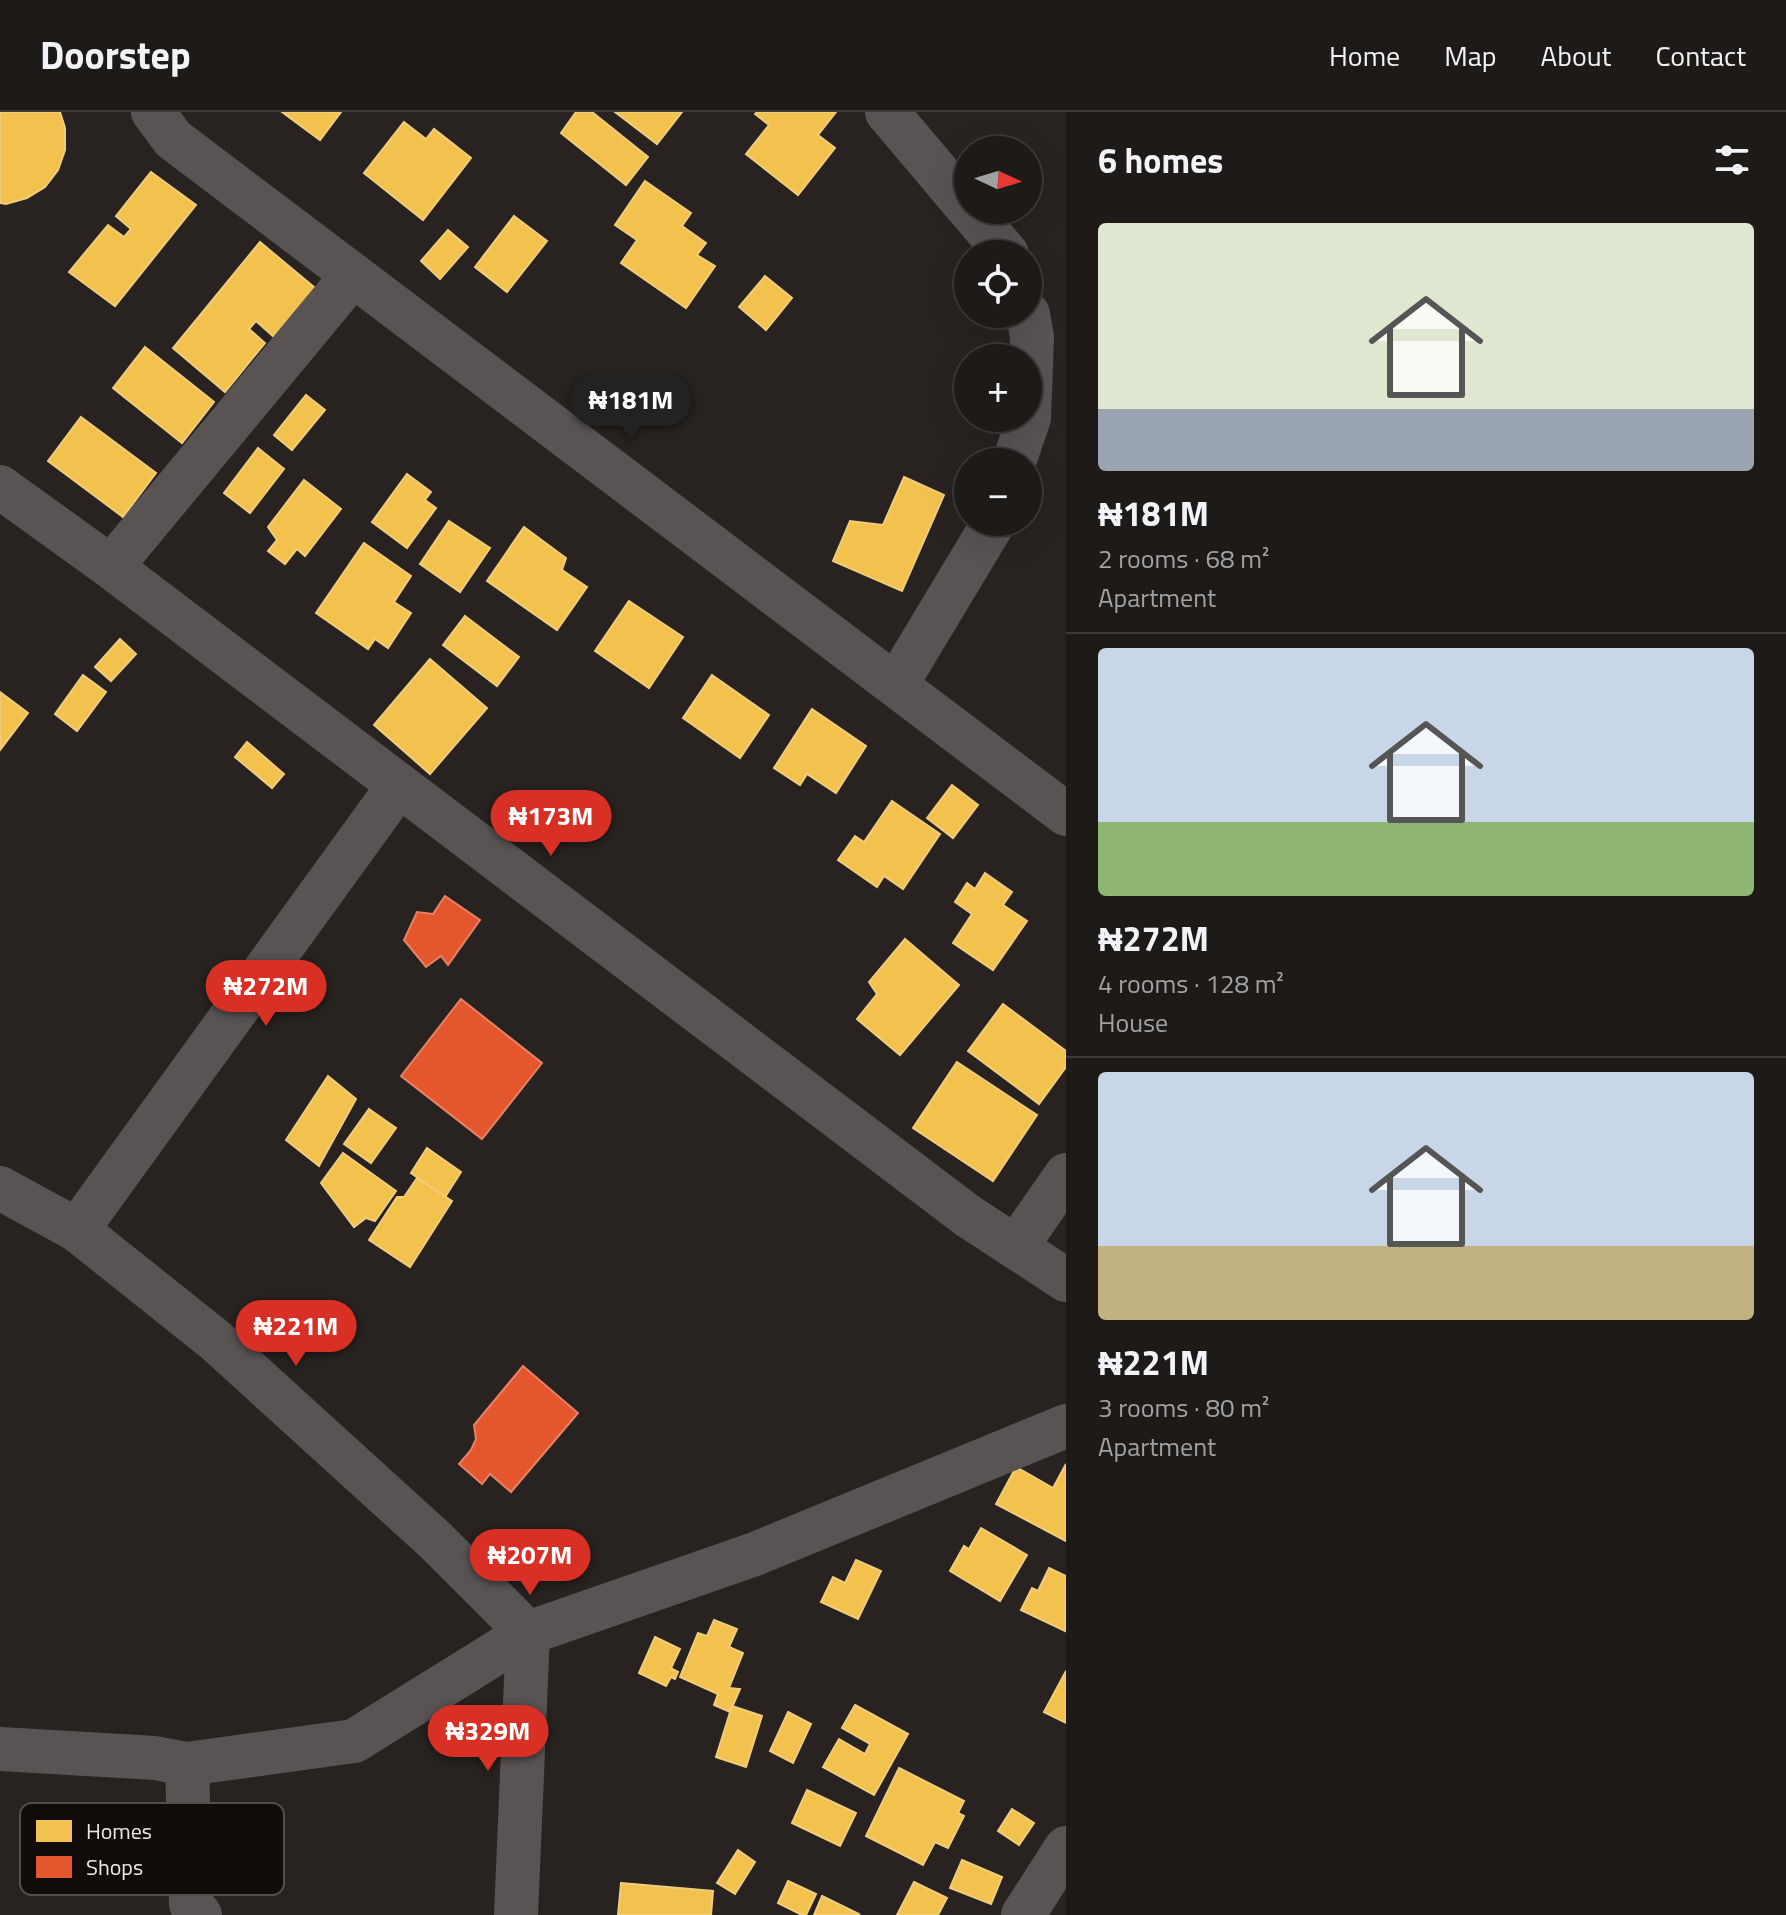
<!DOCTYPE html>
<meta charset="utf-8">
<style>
:root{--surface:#1e1a18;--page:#262321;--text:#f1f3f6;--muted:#a1a1a2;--line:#3c3837;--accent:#d93025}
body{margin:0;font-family:"Titillium Web",sans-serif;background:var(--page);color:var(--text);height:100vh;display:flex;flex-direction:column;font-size:30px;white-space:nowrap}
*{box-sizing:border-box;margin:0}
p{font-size:26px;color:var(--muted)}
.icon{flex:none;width:44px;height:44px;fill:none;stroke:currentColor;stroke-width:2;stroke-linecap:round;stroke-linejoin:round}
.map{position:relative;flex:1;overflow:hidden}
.details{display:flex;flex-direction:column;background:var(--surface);width:720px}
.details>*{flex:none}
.needle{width:52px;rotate:94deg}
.fabs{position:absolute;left:954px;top:24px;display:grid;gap:16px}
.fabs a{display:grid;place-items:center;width:88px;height:88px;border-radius:50%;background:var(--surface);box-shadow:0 8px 32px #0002,0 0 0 2px var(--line);font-size:40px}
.price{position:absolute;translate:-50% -68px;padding:0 18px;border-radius:28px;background:var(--accent);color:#fff;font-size:26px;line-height:52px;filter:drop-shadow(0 2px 4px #0008)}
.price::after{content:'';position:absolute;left:50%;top:48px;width:24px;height:18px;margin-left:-12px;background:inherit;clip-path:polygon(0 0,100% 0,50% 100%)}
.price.on{background:#222;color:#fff}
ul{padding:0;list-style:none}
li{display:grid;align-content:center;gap:16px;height:424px;padding:0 32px}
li+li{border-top:2px solid var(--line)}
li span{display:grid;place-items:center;height:248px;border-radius:8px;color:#555}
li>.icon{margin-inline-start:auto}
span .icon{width:144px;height:144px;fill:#fffc;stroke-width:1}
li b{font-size:34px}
h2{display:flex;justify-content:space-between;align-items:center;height:96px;padding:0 32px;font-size:34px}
header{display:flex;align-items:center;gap:48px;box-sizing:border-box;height:112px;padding:0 40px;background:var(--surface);border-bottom:2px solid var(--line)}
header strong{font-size:38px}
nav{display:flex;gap:44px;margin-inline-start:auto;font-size:28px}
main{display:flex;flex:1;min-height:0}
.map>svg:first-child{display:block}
.homes{fill:#f2c14e;stroke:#f1cd7b;stroke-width:2}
.shops{fill:#e4572e;stroke:#e78265;stroke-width:2}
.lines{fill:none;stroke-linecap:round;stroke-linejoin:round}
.minor{stroke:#595354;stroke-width:44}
.key{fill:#110c0a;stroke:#534e4b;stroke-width:2}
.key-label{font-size:22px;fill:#eee8e4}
</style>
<header>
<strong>Doorstep</strong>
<nav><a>Home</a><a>Map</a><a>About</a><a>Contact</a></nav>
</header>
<main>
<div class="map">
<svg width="1066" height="1803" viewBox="0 0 1066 1803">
<rect width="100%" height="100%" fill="#282320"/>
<!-- homes -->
<g class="homes">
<polygon points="0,0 60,0 65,16 65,38 58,58 45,75 27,86 6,92 0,91"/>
<polygon points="282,0 341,0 320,28"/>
<polygon points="576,0 592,0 648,45 626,73 561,21"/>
<polygon points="615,0 682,0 657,32"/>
<polygon points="757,0 836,0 818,23 835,36 798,83 746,42 769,13 755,2"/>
<polygon points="404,10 426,27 434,17 471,46 423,108 364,61"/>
<polygon points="151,60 196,93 115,194 69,160 108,113 124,125 131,117 116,104"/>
<polygon points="645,69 691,101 682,114 706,131 697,143 715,154 686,196 621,151 637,128 615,113"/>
<polygon points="514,104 547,129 507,180 475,155"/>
<polygon points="448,118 468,135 440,167 421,149"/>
<polygon points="260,130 315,176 274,225 256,209 249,217 265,231 225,280 173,236"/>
<polygon points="765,164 792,186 766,218 739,195"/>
<polygon points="145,235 214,290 182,331 113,276"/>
<polygon points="306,283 325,298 292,338 274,323"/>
<polygon points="81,305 156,361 123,405 48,349"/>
<polygon points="258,336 284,357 250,401 224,381"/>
<polygon points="407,362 431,380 425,388 436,396 407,436 372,410"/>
<polygon points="904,365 944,383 902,479 833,449 850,409 883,413"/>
<polygon points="304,368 341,397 305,444 297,437 285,452 268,439 277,428 268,415"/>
<polygon points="449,409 490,436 460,480 420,452"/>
<polygon points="524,415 566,446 562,458 587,475 557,518 487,469"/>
<polygon points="364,431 411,464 394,490 411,501 388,536 375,527 368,537 316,501"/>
<polygon points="629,489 683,525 649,576 595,539"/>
<polygon points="465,504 519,545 497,574 443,533"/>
<polygon points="120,527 136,542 111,569 95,555"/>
<polygon points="430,547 487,596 430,662 374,613"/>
<polygon points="83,563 106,580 77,619 55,602"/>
<polygon points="712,563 769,603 740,646 683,606"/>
<polygon points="0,580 28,601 0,638"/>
<polygon points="812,597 866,634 836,681 807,662 800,673 774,656"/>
<polygon points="247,630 284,662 272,676 235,645"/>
<polygon points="952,673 978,693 953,726 927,706"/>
<polygon points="892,689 940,722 903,777 884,764 877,775 838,748 855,724 864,730"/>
<polygon points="985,761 1012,780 1003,793 1027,809 993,858 953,831 972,802 955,790 967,771 975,777"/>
<polygon points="905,827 959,873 900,943 857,907 877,882 869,870"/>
<polygon points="1003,892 1066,939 1066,955 1039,992 968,939"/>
<polygon points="957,950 1037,1003 993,1069 913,1016"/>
<polygon points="328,964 356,987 319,1054 286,1028"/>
<polygon points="369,997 396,1016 371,1051 344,1032"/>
<polygon points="427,1036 461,1060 445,1085 411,1061"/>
<polygon points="343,1041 396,1079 375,1109 366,1106 354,1115 321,1071"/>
<polygon points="417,1066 452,1089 410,1155 369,1128 397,1085 404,1085"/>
<polygon points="1066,1352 1066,1429 996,1392 1016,1355 1053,1376"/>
<polygon points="981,1416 1027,1443 1000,1489 950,1459 964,1434 969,1437"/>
<polygon points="856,1448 881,1459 858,1507 821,1490 833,1465 845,1471"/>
<polygon points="1049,1456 1066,1464 1065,1519 1021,1498 1032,1476 1038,1479"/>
<polygon points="714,1508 737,1517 729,1535 743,1541 729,1576 740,1577 730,1600 714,1593 718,1582 680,1565 698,1521 707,1524"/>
<polygon points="655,1525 680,1537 671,1556 678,1560 675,1567 671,1565 666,1574 639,1561"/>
<polygon points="1066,1559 1066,1611 1044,1600"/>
<polygon points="855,1593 908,1622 874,1683 823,1655 839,1627 865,1642 870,1632 842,1616"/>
<polygon points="732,1594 762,1604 746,1655 716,1645"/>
<polygon points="788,1600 811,1612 793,1651 770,1639"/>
<polygon points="899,1656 964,1689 958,1701 964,1704 948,1736 935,1730 923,1753 866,1724"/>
<polygon points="807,1678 856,1701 840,1734 792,1711"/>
<polygon points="1012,1697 1034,1711 1019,1733 998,1719"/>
<polygon points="738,1738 755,1750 735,1782 717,1771"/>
<polygon points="962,1748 1002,1765 991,1792 950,1776"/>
<polygon points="788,1769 816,1782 806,1803 802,1803 778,1791"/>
<polygon points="914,1770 947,1786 938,1803 897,1803"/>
<polygon points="621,1771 713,1779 711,1803 618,1803"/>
<polygon points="822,1784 859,1802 858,1803 814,1803"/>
</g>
<!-- shops -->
<g class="shops">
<polygon points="445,784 480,808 448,853 441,844 426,855 404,828 417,800 433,802"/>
<polygon points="461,887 542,951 482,1027 401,964"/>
<polygon points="523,1254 578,1301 511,1380 490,1362 482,1372 459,1352 471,1338 476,1327 474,1313"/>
</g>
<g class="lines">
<!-- minor -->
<g class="minor">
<polyline points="153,0 173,27 1066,702"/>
<polyline points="887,0 968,96"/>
<polyline points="970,98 1007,142"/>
<polyline points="1014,350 1029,306 1032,225 1028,202"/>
<polyline points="0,375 111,455 968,1104 1066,1168"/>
<polyline points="111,455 353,163"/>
<polyline points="896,573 994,410"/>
<polyline points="0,1076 77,1118 215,1228 435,1428 528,1521 516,1803"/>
<polyline points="77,1118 399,673"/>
<polyline points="1016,1135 1066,1063"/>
<polyline points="0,1637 155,1646 187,1652 354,1629 528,1521 755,1442 1066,1314"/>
<polyline points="187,1652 191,1792 200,1803"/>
<polyline points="1023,1803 1066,1736"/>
</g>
</g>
<!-- legend -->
<rect x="20" y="1691" width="264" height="92" rx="12" class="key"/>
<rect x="36" y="1708" width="36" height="22" fill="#f2c14e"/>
<rect x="36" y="1744" width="36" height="22" fill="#e4572e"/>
<g class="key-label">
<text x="86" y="1727">Homes</text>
<text x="86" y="1763">Shops</text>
</g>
</svg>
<div class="fabs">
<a><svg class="needle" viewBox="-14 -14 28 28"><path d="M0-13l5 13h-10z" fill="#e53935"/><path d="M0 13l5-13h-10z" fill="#a1a1a2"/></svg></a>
<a><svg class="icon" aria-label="locate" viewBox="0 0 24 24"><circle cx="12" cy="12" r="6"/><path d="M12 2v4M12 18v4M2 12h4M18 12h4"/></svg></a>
<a>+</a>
<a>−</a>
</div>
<b class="price on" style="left:631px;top:330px">₦181M</b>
<b class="price" style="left:551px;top:746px">₦173M</b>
<b class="price" style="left:266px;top:916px">₦272M</b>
<b class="price" style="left:296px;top:1256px">₦221M</b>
<b class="price" style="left:530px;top:1485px">₦207M</b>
<b class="price" style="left:488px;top:1661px">₦329M</b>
</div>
<section class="details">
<h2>6 homes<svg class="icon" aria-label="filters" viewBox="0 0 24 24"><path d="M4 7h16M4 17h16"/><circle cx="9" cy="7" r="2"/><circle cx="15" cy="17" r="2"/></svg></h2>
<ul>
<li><span style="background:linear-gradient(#dfe7d0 75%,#9aa5b1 0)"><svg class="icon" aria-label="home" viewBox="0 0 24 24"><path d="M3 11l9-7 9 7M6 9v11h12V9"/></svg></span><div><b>₦181M</b><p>2 rooms · 68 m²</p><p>Apartment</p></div></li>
<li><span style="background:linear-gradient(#c9d6e8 70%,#8fb573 0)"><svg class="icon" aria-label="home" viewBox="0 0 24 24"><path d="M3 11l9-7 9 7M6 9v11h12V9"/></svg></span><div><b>₦272M</b><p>4 rooms · 128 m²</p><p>House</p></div></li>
<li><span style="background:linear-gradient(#c9d6e8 70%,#c2b280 0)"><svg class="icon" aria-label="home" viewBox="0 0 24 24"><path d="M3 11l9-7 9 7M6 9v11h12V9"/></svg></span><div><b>₦221M</b><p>3 rooms · 80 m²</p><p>Apartment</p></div></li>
</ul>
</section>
</main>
